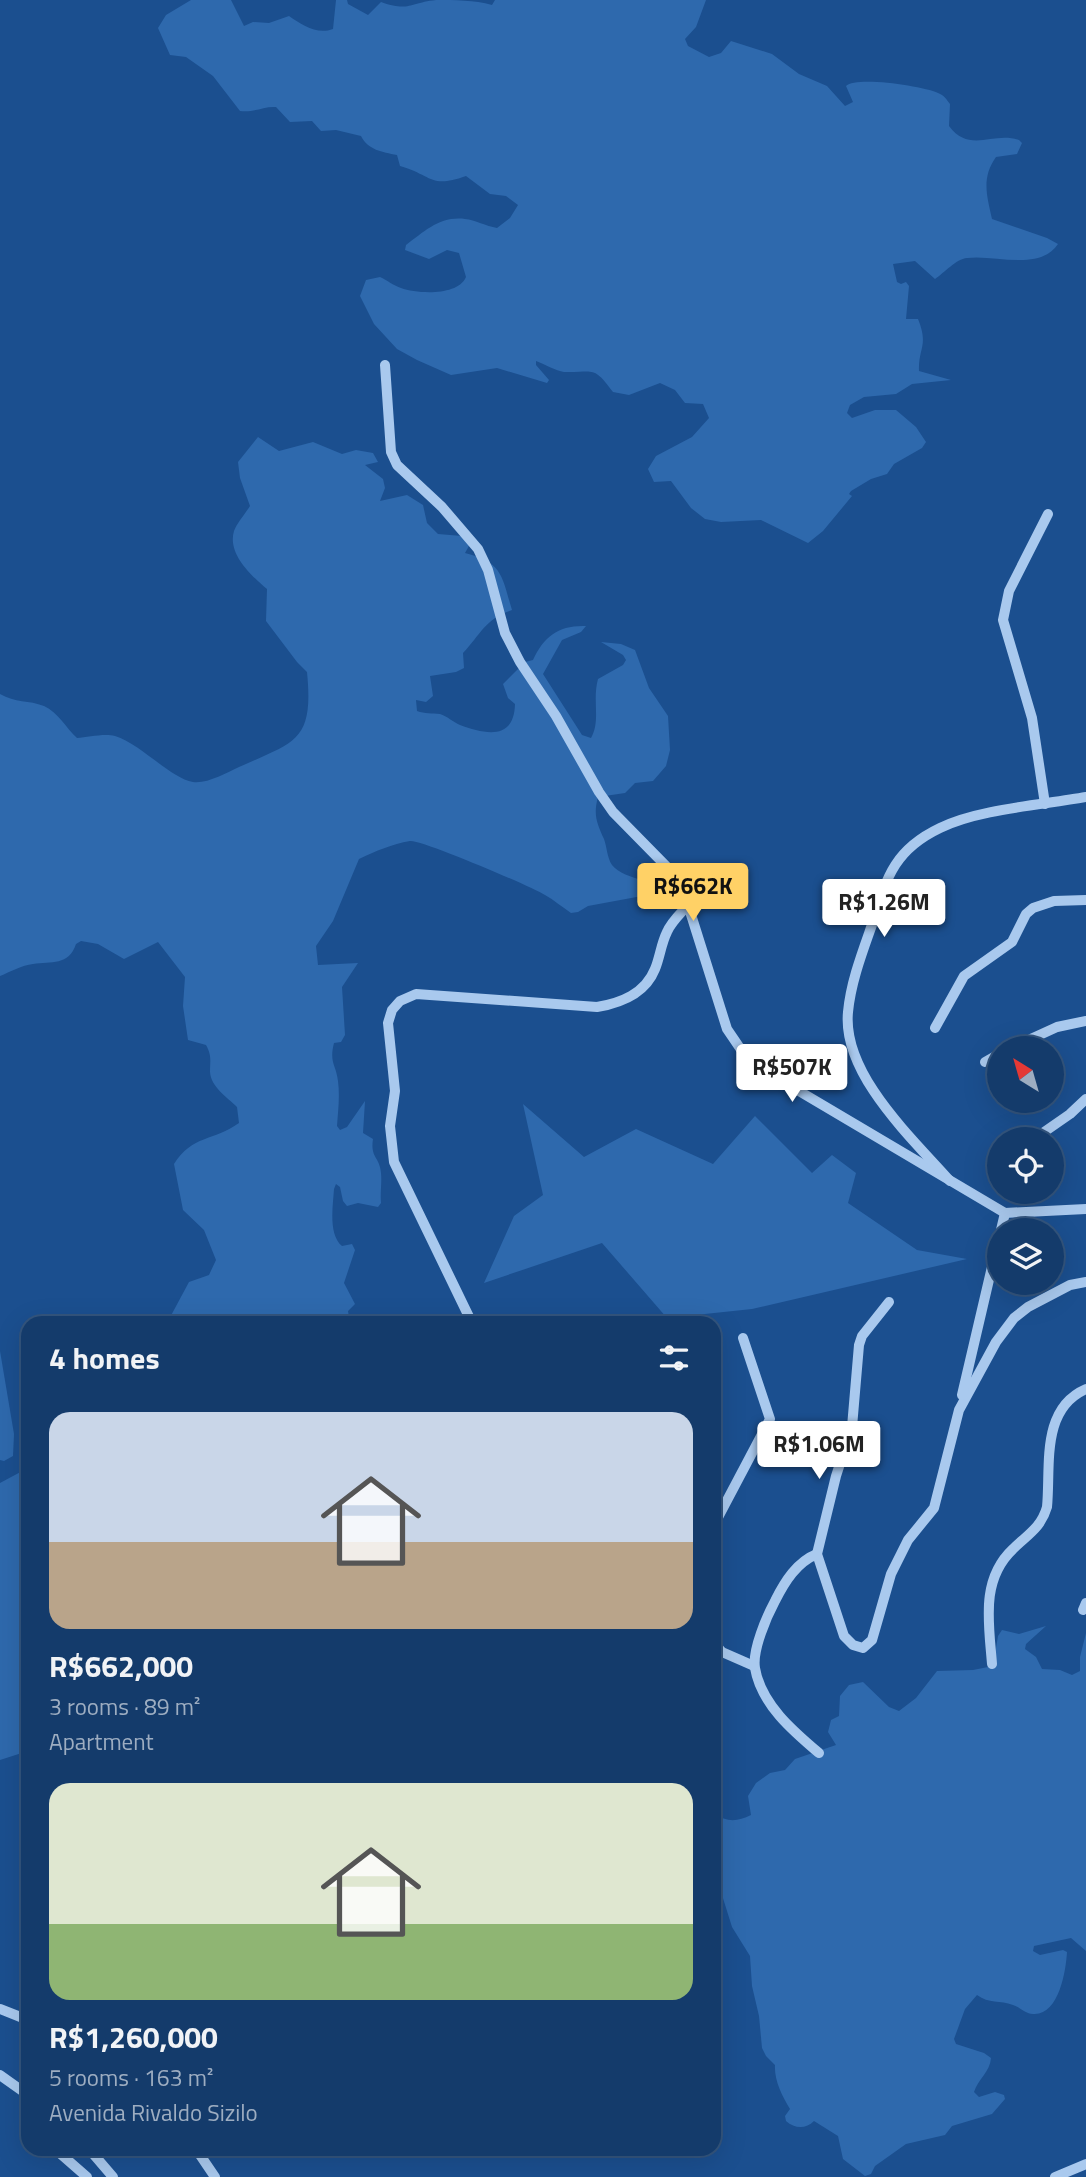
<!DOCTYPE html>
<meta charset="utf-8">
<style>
:root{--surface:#143b6b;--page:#214673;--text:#f1f3f6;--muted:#9dadc1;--line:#33557e;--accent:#ffd166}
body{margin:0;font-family:"Titillium Web",sans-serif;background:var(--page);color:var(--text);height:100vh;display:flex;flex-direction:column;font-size:26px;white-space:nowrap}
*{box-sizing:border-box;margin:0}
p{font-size:23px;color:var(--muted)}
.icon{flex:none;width:38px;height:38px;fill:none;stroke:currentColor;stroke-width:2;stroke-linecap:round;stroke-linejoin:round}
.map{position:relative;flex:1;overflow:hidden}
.sheet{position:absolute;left:21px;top:1316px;width:700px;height:840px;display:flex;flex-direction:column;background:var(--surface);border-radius:21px;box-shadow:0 7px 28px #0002,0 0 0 2px var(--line)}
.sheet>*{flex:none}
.needle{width:46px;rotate:323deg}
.fabs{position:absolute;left:987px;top:1036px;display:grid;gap:14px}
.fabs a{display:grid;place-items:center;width:77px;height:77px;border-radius:50%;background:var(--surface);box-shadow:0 7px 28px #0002,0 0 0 2px var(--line);font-size:35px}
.price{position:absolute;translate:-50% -60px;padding:0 16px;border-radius:7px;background:#fff;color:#222;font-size:23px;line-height:46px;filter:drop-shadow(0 2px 4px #0008)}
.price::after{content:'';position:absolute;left:50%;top:42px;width:21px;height:16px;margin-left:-10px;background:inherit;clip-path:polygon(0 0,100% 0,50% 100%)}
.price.on{background:var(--accent);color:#111}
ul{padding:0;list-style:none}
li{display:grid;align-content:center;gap:14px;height:371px;padding:0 28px}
li span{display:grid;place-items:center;height:217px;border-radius:21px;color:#555}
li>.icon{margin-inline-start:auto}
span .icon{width:126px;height:126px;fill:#fffc;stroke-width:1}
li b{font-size:30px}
h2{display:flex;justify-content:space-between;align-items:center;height:84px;padding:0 28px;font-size:30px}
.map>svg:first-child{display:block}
.green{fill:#2e69ad}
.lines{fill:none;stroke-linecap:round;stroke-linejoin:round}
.minor{stroke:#a9c9ee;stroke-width:10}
</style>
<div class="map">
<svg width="1086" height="2177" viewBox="0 0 1086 2177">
<rect width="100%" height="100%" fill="#1b4f8f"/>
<!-- green -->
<g class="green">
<path d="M191,0H231L244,26L253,22L269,23L289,16C302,25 317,35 333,29L336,0H347L348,4L368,15L381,2C409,12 409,3 436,0C455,0 474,0 492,5L495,0H706L696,27L685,39L688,46L709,57L721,53L731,41L772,54L799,74L827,86L845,106L853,102L846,86C856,76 923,86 938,93C944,95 947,100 950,104L949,126C970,154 993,131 1019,140L1022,143L1017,154L996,157C981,178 987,196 992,219L1047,238L1058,244C1039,272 995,254 967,258C956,259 944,273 935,279L915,261L893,264L897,282L901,284L906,282L909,286L906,319H918C929,346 918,348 919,371L951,380L912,384L896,394L864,397L850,405L847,413L852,418L875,410H896L916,427L926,442L922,448L894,464L887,474L871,479L851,491L849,494L852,496L823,531L808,543L761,520L721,522L705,519L691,508L671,481L654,482L648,469L656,456L692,437L709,418L703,404L685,403L675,390L660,383L629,395L613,392C593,364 593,373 564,372C556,371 544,364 536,361V365L549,380L547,383L497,368L451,375L417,360L397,349L374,324L360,296L366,280L380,277C387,280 394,286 401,288C418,294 458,296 466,277L459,253L447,250L429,259L405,250L406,245C425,231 440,216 465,219C475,220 486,226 497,228L510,218L518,205L506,196L490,194L466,176C430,189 432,175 400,166L397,155C382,152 368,150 361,136L336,130L321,131L312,121L290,122L276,107C263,106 254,113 240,111L213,76L186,57L170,55L158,28L166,15Z"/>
<path d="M258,437L279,451L313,442L342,454L356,450L373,453L378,462L365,465L383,479L385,488L380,501L407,495L423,505L427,523L438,534L474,537L465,553C503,562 502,577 512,610C485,619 481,634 463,653L464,668L456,672L430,676L433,696L426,702L416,700L417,711C425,714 432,713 440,714C447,716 453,722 460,725C485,734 514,741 515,704L508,698L503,684L525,662L533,660C544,636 559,625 586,626L581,632L562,640L543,674L582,735L591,738C601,720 592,701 598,679L623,665L626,660L623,655L601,642L621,644L635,650L649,688L668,716L670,750L666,766L653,781L635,783L625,793L598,797C593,815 597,823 604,839C607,847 607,858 612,865C618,873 632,877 641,880L646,889L642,896L588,906L578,912L571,913C562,907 554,900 545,895C530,886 420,839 410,841C392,844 376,851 359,859L333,921L316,946L318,965L358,963L342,987L345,1035L341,1042L334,1043C329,1063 336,1064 338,1081C340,1097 338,1111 337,1126L340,1130L347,1127L365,1101L363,1133L373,1139C370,1158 380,1157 381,1173C382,1183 380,1192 381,1203L378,1207L358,1203L347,1206L343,1201L340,1187L336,1184L334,1189C333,1206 328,1234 342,1246L352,1244L355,1250L344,1283L355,1304L348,1311L350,1323H167L189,1282L209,1275L216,1260L204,1230L183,1210L174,1164C192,1135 214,1141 239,1123L237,1107C227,1097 211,1087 210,1072C210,1060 212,1056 206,1045L188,1040L183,1006L185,977L158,942L124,959L98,944L81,941L76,944C69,966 51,961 33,964C22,965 10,972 0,976V694C15,703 29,700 44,706C58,712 66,728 77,738C88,737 105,733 115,736C141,744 170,778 193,782C207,784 226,773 239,767C295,742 314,742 307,672L297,662L266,621L267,589C252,576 227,554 234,531C237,523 245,514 250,506L240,478L238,462Z"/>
<polygon points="523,1104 584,1157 636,1129 713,1164 755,1116 812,1173 832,1155 856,1173 848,1203 917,1250 967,1259 752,1309 667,1318 602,1243 484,1283 514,1216 543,1195"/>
<polygon points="0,1351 14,1434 13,1456 4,1461 0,1460"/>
<polygon points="28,1468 28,1751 0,1760 0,1483"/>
<path d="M1046,1626L1026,1644L1025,1649L1036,1657L1042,1669L1060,1670L1072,1675L1080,1671V1657L1086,1633V1951L1071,1938L1034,1946L1033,1951L1040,1955L1063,1950L1067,1952C1066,1970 1059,2016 1033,2014C1026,2014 1020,2007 1013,2005C1000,2000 989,2004 977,1995L965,2009L954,2039L956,2044L984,2053L991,2058C990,2072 978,2079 974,2092L979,2097L995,2092L1004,2095L1005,2099L992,2114L952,2126L945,2135L906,2144L875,2166L871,2174L865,2176L843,2159L838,2136L814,2121C806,2129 795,2129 786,2121L785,2116L790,2109C782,2096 774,2080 775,2065L766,2056L762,2048L759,2016L752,1986L750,1956L732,1927L722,1895L714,1882V1814C727,1822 737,1822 751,1815L748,1796L756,1783L770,1773L785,1770L795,1759L836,1745L828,1732L831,1720L839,1716L840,1696L849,1685L863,1682L889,1707L899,1711L916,1698L937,1671L973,1670L993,1666L998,1636L1002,1630L1019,1634Z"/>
</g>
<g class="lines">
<!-- minor -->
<g class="minor">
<path d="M385,365L391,452L397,465L442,507L478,549L488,570L505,633L520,662L556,716L599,792L613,812L668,868L688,905C680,914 671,922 667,932C661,944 660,957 655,969C645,994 621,1003 597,1007L416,994L400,1001L392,1010L388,1023L395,1091L390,1126L394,1162L472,1323"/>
<polyline points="1045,804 1032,718 1003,620 1009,591 1048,514"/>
<polyline points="688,905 727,1029 744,1054 777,1078 1005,1213"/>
<polyline points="935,1028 964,976 1012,942 1026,914 1033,908 1054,901 1086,900"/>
<polyline points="1011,1048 1057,1027 1086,1021"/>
<polyline points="985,1062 999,1054"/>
<polyline points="1034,1139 1070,1114 1086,1099"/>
<path d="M950,1181C912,1138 842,1074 848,1012C851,980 864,948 874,919C887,875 896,849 940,828C978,809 1043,805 1086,797"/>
<polyline points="1005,1213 1086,1209"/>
<polyline points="1001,1230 1005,1213"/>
<polyline points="889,1302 862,1336 859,1345 852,1427 836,1476 817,1554 844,1636 853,1645 863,1648 872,1640 891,1574 908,1540 934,1508 959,1410 996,1342 1014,1318 1028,1307 1070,1285 1086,1282"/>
<polyline points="962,1395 999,1237"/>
<polyline points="714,1525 770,1419 743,1338"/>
<path d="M817,1554C797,1562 785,1581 775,1601C767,1616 752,1650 755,1668C761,1704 793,1731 819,1753"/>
<polyline points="1083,1610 1086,1603"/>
<polyline points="714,1643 722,1652 754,1666"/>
<path d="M992,1664C989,1624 980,1580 1013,1549C1027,1535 1041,1528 1047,1507C1051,1467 1040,1409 1086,1389"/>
<polyline points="0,2009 28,2020"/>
<polyline points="0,2075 28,2095"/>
<polyline points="55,2149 87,2177"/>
<polyline points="89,2149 113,2177"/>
<polyline points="196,2149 215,2177"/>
<polyline points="1055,2177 1086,2164"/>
</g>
</g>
</svg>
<div class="fabs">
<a><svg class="needle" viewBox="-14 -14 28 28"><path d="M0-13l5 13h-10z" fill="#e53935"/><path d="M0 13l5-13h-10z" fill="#9dadc1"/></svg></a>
<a><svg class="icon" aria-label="locate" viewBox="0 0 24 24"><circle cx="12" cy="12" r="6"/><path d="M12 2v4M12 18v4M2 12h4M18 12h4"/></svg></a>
<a><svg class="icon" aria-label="layers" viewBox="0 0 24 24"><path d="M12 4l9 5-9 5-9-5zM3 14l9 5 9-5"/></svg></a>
</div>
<b class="price on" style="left:693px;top:923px">R$662K</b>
<b class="price" style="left:884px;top:939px">R$1.26M</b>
<b class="price" style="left:792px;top:1104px">R$507K</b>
<b class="price" style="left:819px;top:1481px">R$1.06M</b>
<section class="sheet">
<h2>4 homes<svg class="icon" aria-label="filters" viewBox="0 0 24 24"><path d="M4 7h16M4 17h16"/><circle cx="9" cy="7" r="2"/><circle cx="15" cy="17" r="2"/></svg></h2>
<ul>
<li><span style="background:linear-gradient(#c9d6e8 60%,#b9a48a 0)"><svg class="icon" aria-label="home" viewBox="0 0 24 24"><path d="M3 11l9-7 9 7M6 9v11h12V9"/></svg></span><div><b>R$662,000</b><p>3 rooms · 89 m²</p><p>Apartment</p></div></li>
<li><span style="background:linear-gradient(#dfe7d0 65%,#8fb573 0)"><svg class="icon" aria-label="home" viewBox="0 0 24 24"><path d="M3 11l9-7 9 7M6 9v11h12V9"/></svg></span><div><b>R$1,260,000</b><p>5 rooms · 163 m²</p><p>Avenida Rivaldo Sizilo</p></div></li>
</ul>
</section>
</div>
